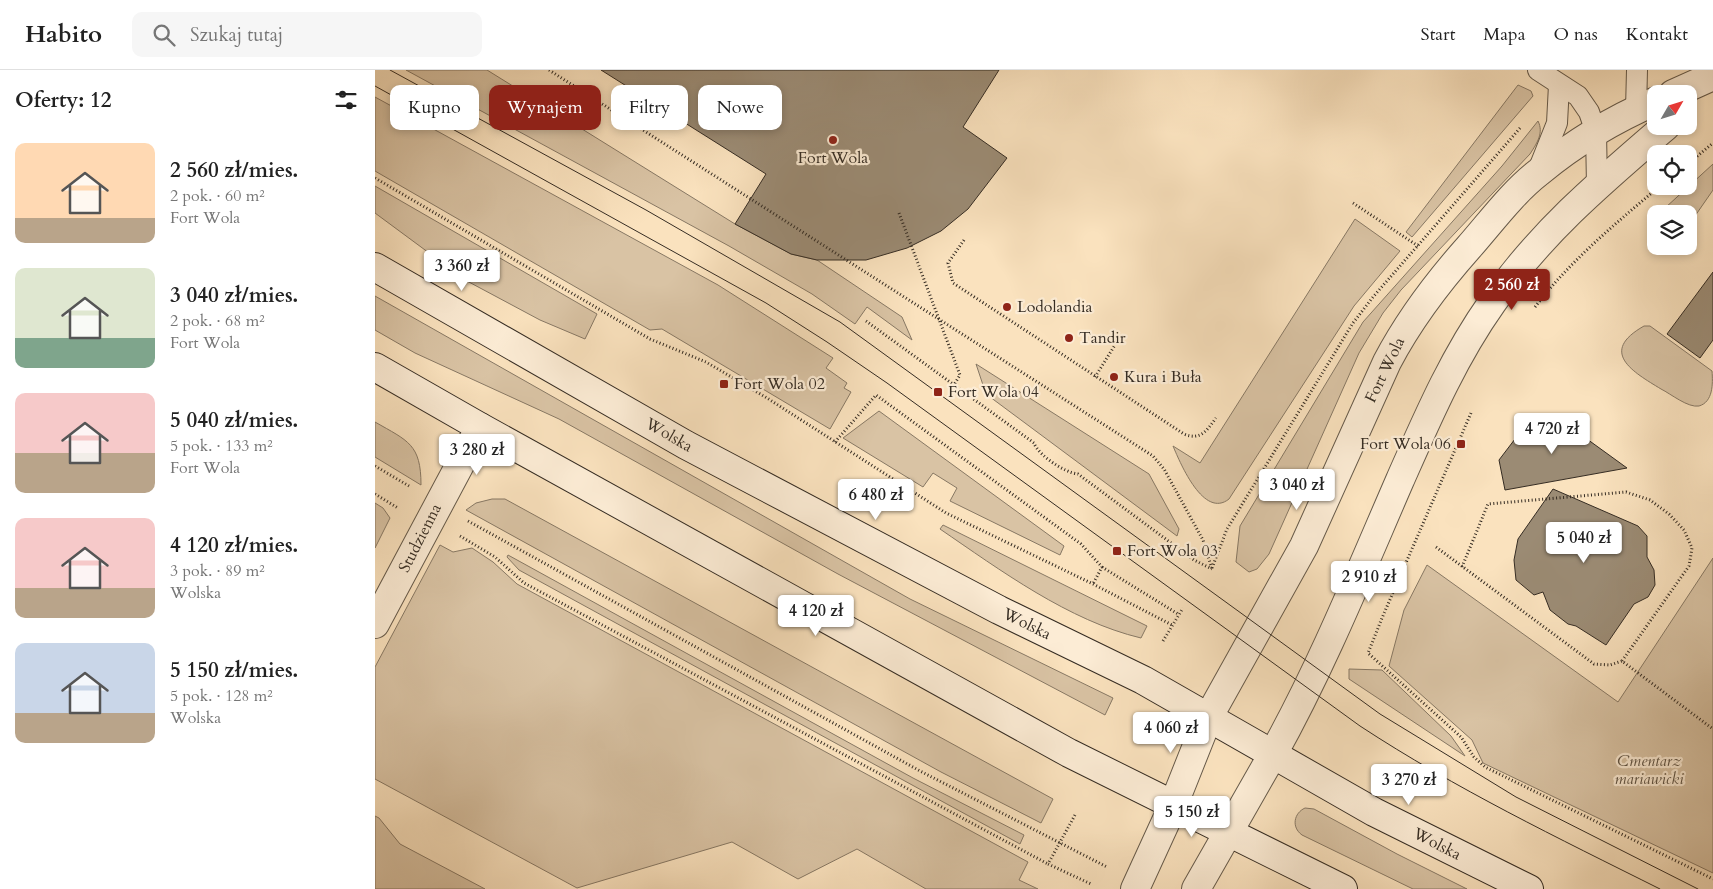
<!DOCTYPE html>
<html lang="pl">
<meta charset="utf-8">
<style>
:root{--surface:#fff;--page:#f6f6f6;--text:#222;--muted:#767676;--line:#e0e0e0;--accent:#8f2418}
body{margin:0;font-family:Cardo,serif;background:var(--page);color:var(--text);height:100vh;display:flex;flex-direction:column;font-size:19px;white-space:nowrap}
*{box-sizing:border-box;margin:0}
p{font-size:16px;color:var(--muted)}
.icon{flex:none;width:28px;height:28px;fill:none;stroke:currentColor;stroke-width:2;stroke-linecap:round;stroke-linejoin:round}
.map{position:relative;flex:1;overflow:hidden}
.side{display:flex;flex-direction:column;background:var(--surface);width:375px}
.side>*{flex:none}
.hud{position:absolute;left:15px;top:15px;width:475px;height:45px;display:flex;gap:10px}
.needle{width:32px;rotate:51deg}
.controls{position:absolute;left:1272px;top:15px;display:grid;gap:10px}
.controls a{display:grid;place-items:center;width:50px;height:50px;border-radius:10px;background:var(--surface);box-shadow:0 2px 8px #0003;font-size:25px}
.price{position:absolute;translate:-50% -42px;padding:0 11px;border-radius:5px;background:#fff;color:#222;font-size:16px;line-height:32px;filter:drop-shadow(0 1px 2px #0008)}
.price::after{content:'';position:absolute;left:50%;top:30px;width:15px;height:11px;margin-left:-8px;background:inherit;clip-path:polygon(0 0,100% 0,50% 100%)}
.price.active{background:var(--accent);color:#fff}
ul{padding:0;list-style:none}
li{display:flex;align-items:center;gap:15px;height:125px;padding:0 15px}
li span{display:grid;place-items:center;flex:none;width:140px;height:100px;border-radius:10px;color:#555}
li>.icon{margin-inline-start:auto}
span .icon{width:60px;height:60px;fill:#fffc;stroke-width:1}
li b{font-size:21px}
h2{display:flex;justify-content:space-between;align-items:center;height:60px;padding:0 15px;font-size:21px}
.tag{padding:0 18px;border-radius:10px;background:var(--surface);box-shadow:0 2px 8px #0003;font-size:18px;line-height:45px}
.tag.active{background:var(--accent);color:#fff}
header{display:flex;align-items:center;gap:30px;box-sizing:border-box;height:70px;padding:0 25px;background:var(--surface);border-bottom:1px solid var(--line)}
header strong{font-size:24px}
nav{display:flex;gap:28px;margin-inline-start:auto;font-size:18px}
.search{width:350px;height:45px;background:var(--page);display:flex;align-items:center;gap:12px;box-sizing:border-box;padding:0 18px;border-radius:10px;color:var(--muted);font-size:19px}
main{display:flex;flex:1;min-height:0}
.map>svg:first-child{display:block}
.green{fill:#d9c3a4;stroke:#877864}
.building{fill:#9b8b74;stroke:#352c23}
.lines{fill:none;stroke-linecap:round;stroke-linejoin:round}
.service-casing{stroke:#665a4a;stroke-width:22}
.minor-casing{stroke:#665a4a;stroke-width:30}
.tertiary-casing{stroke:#665a4a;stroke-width:30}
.secondary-casing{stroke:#352c23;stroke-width:30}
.path{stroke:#352c23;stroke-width:3;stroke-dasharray:1 2.5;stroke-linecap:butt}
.service{stroke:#fcecd5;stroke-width:20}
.minor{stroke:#fcecd5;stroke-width:28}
.tertiary{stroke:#fcecd5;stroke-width:28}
.secondary{stroke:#fcecd5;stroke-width:28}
.tram{stroke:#352c23;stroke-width:1}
.poi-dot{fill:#8f2418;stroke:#fcecd5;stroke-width:2}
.labels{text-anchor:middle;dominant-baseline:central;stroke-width:4.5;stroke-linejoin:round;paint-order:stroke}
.poi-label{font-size:16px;fill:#352c23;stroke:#fcecd5;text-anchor:start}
.street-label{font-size:16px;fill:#352c23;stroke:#fcecd5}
.park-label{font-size:16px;font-style:italic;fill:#5e5243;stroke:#fcecd5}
</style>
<header>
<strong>Habito</strong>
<div class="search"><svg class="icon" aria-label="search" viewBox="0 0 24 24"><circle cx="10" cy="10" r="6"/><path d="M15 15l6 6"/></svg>Szukaj tutaj</div>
<nav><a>Start</a><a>Mapa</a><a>O nas</a><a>Kontakt</a></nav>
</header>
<main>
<section class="side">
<h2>Oferty: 12<svg class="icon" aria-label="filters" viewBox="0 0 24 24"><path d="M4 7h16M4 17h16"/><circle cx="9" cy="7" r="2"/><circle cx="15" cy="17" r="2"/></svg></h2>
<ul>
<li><span style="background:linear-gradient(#ffd9b3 75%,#b9a48a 0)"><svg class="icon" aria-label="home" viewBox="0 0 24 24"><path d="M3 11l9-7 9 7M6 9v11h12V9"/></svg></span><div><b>2 560 zł/mies.</b><p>2 pok. · 60 m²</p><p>Fort Wola</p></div></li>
<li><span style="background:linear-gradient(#dfe7d0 70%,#7fa58c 0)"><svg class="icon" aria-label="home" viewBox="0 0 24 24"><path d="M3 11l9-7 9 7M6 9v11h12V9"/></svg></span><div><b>3 040 zł/mies.</b><p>2 pok. · 68 m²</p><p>Fort Wola</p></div></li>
<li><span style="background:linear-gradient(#f6c9c9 60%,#b9a48a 0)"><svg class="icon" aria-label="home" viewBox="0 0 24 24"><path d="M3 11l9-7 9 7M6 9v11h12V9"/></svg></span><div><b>5 040 zł/mies.</b><p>5 pok. · 133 m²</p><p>Fort Wola</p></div></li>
<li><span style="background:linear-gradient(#f6c9c9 70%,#b9a48a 0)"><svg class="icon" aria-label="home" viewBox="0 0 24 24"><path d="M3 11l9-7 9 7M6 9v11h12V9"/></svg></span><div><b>4 120 zł/mies.</b><p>3 pok. · 89 m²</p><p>Wolska</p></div></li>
<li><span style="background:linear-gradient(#c9d6e8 70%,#b9a48a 0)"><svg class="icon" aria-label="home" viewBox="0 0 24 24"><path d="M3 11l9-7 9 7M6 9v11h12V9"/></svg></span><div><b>5 150 zł/mies.</b><p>5 pok. · 128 m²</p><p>Wolska</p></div></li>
</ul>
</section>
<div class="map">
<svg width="1338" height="819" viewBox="0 0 1338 819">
<rect width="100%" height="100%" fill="#fae2be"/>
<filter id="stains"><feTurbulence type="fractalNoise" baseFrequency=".004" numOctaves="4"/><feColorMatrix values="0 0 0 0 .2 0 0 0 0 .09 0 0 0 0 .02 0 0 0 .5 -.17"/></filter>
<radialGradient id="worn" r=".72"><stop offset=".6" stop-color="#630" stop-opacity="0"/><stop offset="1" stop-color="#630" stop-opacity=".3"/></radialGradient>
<!-- green -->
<g class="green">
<polygon points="31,0 112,0 360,154 416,184 442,190 527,247 537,270 492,237 480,254 437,224 354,176"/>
<polygon points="1143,15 1156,21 1158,26 1037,167 1031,162"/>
<polygon points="0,27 343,215 458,288 451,298 472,313 469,318 476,322 455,359 287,259 275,260 0,101"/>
<path d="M1163,51C1169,63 1162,73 1155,84L1026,220L1008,243L984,283L894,484L882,499L874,502L861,492L865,456L988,252L1127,96Z"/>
<polygon points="1338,94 1338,120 1320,146 1314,152 1314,144 1295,144 1290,138"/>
<polygon points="0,116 222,244 210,269 165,250 92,211 0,143"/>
<path d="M980,149L1025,181L979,236L854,429C829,449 806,395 798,376L825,393Z"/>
<polygon points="0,226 535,529 738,628 730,645 463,504 184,349 40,283 0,260"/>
<path d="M1269,256H1275L1337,301C1338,314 1338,332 1324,336C1313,338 1296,324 1286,319C1258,302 1223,282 1269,256Z"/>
<polygon points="601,294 774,404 804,459 802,466 611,324"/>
<polygon points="504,341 689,476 685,485 575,431 582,418 558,403 548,417 468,368"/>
<path d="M0,352C33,371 46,374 46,415L0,387Z"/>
<polygon points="117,429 130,429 678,729 666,753 566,702 91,440 101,433"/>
<polygon points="0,433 8,438 15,448 0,478"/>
<path d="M568,455L772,556L766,568C694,551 625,500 565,459Z"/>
<polygon points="65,475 78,482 97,478 118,492 142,514 653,792 644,810 663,819 551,819 482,779 423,809 357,772 202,818 0,709 0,597"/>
<polygon points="133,485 538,708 649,765 645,774 144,500 132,487"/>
<polygon points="1338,488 1338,803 1108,693 1097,670 1014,596 1029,540 1052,495 1243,632"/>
<polygon points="974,599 1007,600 1076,666 1090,686 974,609"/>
<path d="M930,738L939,739L1022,784L1092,819H1038L927,765C916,757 919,743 930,738Z"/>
<polygon points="0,746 4,748 25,774 110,819 0,819"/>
</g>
<!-- building -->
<g class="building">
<polygon points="226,0 624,0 588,57 632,88 593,139 566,161 532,178 491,190 442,190 416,184 360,154 391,104"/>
<polygon points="1338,202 1338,270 1325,288 1292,264"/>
<polygon points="1162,344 1171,344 1179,348 1187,358 1194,356 1252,398 1130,420 1124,390 1156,348"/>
<polygon points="1178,419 1263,456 1272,466 1272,487 1279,500 1280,515 1273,527 1259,534 1231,575 1201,556 1193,554 1175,540 1168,522 1159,525 1141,510 1139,490 1143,469"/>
</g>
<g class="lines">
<!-- service casing -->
<g class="service-casing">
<g id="service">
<polyline points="1163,0 1203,26 1214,42 1221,62 1222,116"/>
<polyline points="1261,40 1262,0"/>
<polyline points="1162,103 1182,53 1184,15"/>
</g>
</g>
<!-- minor casing -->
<g class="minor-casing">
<g id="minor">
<polyline points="1298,24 1338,6"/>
<polyline points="0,554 105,357"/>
<path d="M833,648L929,476L1012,292C1034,250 1062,213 1094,177C1116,152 1137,123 1164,102C1199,73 1239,49 1281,31"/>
<path d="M898,684C947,596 985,502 1025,410C1052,349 1078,288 1117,233C1164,164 1228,110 1291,56"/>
</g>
</g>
<!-- tertiary casing -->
<g class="tertiary-casing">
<g id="tertiary">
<polyline points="760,819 798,736 833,648"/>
<polyline points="821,819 898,684"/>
</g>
</g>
<!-- secondary casing -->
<g class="secondary-casing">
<g id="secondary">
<polyline points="0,197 311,375 624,540 768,610 999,742 1154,819"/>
<polyline points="0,297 105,357 694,683 968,819"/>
</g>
</g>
<!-- path -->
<g class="path">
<polyline points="174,0 778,386 789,399 828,470 837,499"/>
<polyline points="1314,93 1338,73"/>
<polyline points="0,108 275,269 331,292 392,328 571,443 718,514 797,555"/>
<polyline points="978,133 1043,176"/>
<polyline points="524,143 585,305 579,315"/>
<path d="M589,170L573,193L578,213L809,364C826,371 832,360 841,348"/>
<path d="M1160,237C1195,191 1241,153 1285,116"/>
<path d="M491,251L659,373C663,385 690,403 703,404L819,490L837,499"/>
<polyline points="720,307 740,275"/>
<polyline points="1096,343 1007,548 993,583 1086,667 1099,687 1110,697 1338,809"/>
<polyline points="460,372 501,325 706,474 727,497 718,514"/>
<polyline points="0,396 34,416"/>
<polyline points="0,424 23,438"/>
<polyline points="93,451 545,701 732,797"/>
<polyline points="85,466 120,487 149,513 673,794"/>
<polyline points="1061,477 1219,594 1235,595 1247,591 1338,659"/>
<polyline points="727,497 803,544"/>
<polyline points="1087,497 1113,434 1251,422 1275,430 1294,444 1309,460 1317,478 1314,496 1247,591"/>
<polyline points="837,498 852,459 978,253 998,227 1146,57"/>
<polyline points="788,571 808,538"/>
<polyline points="700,745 673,794 716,814"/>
</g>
<!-- service -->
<use href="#service" class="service"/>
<!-- minor -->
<use href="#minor" class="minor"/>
<!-- tertiary -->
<use href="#tertiary" class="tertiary"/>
<!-- secondary -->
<use href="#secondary" class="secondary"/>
<!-- tram -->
<g class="tram">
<polyline points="15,0 271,140 465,252 1005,644 1141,727 1323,819"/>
<path d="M0,16L391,233L452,272L512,313L985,656C1081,719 1183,768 1285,819"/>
</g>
</g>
<!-- markers -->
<g class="poi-dot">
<circle cx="458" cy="70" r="5"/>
<circle cx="632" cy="237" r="5"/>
<circle cx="694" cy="268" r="5"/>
<circle cx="739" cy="307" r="5"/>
<rect x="344" y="309" width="10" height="10" rx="2.5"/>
<rect x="558" y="317" width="10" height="10" rx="2.5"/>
<rect x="1081" y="369" width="10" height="10" rx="2.5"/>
<rect x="737" y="476" width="10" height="10" rx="2.5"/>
</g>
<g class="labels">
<!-- poi labels -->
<g class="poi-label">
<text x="458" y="88" text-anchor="middle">Fort Wola</text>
<text x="642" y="237">Lodolandia</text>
<text x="704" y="268">Tandir</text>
<text x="749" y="307">Kura i Buła</text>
<text x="359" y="314">Fort Wola 02</text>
<text x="573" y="322">Fort Wola 04</text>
<text x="1076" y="374" text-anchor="end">Fort Wola 06</text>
<text x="752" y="481">Fort Wola 03</text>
</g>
<!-- street labels -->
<g class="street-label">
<text transform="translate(1010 300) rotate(-64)">Fort Wola</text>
<text transform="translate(294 365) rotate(30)">Wolska</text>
<text transform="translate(45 468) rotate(-63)">Studzienna</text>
<text transform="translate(652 554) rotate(26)">Wolska</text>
<text transform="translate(1062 774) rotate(27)">Wolska</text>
</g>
<!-- park labels -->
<g class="park-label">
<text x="1274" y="691">Cmentarz<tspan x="1274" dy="18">mariawicki</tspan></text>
</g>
</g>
<rect width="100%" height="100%" filter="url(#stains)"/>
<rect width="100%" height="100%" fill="url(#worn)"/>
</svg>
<div class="controls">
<a><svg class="needle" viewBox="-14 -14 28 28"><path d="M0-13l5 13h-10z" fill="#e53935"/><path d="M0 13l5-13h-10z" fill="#767676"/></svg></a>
<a><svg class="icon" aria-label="locate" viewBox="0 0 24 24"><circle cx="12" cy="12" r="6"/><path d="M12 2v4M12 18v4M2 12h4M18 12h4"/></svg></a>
<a><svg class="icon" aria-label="layers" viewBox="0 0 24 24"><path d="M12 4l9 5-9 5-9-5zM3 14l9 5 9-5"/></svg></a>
</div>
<b class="price" style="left:87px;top:222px">3 360 zł</b>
<b class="price active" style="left:1137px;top:241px">2 560 zł</b>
<b class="price" style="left:1177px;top:385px">4 720 zł</b>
<b class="price" style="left:102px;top:406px">3 280 zł</b>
<b class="price" style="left:922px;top:441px">3 040 zł</b>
<b class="price" style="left:501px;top:451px">6 480 zł</b>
<b class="price" style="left:1209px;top:494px">5 040 zł</b>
<b class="price" style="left:994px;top:533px">2 910 zł</b>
<b class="price" style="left:441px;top:567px">4 120 zł</b>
<b class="price" style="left:796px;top:684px">4 060 zł</b>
<b class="price" style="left:1034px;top:736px">3 270 zł</b>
<b class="price" style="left:817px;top:768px">5 150 zł</b>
<div class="hud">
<a class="tag">Kupno</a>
<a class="tag active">Wynajem</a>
<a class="tag">Filtry</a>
<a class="tag">Nowe</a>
</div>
</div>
</main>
